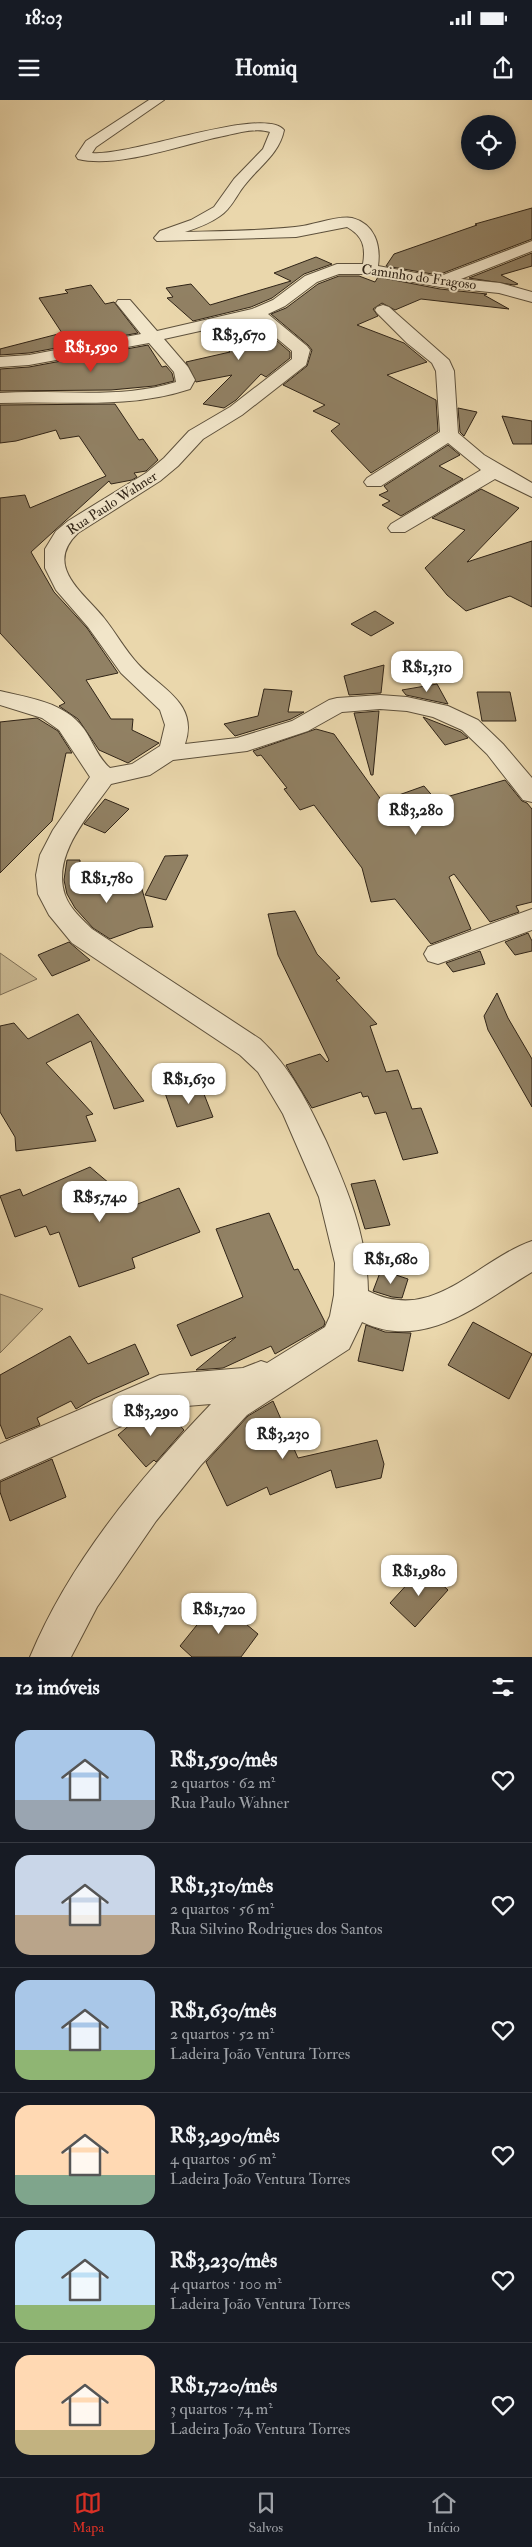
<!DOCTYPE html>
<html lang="pt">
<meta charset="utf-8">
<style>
:root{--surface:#171b24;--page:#20242c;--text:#f1f3f6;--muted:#9ea1a6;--line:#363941;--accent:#d93025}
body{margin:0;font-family:"IM FELL Double Pica",serif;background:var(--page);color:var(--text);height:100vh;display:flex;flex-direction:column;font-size:19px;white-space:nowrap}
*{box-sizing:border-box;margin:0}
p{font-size:16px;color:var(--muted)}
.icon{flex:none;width:28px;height:28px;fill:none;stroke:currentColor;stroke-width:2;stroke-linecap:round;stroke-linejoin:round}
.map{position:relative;height:1557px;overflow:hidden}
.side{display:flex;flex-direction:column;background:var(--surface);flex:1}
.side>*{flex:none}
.fabs{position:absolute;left:461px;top:15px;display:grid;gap:10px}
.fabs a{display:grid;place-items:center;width:55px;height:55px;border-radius:50%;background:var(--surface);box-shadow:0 2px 8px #0003;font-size:25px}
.price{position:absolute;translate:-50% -42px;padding:0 11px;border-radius:10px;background:#fff;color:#222;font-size:16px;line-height:32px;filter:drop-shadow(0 1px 2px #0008)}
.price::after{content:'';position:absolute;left:50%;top:30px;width:15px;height:11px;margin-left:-8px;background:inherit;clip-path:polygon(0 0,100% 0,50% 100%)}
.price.selected{background:var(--accent);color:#fff}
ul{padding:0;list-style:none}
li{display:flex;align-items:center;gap:15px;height:125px;padding:0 15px}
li+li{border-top:1px solid var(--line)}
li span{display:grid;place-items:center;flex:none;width:140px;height:100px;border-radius:15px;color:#555}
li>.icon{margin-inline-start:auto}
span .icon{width:60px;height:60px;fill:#fffc;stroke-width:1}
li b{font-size:21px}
h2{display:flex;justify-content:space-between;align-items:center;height:60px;padding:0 15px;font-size:21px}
.status{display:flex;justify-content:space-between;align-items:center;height:35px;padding:0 25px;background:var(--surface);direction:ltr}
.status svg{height:14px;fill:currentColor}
header{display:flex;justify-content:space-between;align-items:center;height:65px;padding:0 15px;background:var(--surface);font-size:22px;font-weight:700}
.tab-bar{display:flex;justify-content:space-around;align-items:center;height:70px;border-top:1px solid var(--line);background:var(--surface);font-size:14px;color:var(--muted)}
.tab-bar a{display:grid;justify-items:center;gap:2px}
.tab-bar .selected{color:var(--accent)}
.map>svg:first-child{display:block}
.green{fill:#cab993;stroke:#7d6e55}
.building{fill:#918164;stroke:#302417}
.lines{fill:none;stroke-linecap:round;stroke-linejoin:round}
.street-casing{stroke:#5e513c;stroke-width:2}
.street{fill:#f1e5c9;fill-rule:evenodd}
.labels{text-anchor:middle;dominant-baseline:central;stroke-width:4;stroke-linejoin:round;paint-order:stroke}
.far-street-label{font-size:14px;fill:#302417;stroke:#f1e5c9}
</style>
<div class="status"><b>18:03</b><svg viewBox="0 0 49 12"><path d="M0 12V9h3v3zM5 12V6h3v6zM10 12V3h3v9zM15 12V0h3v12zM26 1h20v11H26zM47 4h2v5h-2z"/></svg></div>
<header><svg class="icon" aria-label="menu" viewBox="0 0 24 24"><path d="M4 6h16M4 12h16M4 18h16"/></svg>Homiq<svg class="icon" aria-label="share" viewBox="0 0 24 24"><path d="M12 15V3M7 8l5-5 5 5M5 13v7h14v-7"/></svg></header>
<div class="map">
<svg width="532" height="1557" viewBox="0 0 532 1557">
<rect width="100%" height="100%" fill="#ead7ac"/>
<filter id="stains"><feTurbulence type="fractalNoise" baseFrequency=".004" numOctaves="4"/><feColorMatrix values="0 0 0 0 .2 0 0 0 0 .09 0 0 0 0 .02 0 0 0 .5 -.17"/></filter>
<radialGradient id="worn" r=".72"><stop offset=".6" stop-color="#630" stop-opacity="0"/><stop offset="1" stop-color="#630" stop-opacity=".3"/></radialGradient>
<!-- green -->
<g class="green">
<polygon points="0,853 37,879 0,895"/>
<polygon points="0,1194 43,1209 0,1253"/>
</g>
<!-- building -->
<g class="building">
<polygon points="532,108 532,139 438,175 386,166 394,154 477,125 475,124"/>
<polygon points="532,153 532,166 501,175 518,184 514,185 469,178"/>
<polygon points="316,157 332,164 304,174 272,198 251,207 193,221 167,198 173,197 166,188 191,184 210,205 291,181 274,173"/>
<polygon points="339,176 359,176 375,182 378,177 440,189 487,194 484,195 509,209 421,199 395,210 382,203 373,209 378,216 357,225 404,243 427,262 387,275 436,300 438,331 371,373 331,331 340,324 313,311 325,305 283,285 307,266 312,250 308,245 271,214 286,208 318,184"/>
<polygon points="91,185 105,204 114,202 138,233 29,253 0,255 0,249 62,233 39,198 68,193 65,190"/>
<polygon points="254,221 290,252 290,258 266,277 261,274 236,300 224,308 203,304 232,275 196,282 186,262 230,252 206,232"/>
<polygon points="148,245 162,267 166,266 172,273 174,281 154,286 111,290 0,291 0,269 29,267"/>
<polygon points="115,304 139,340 143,339 158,360 146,371 134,373 137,377 132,380 111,384 109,381 31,452 54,492 87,528 118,573 86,580 111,619 133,619 132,630 159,643 128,663 99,650 78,619 59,606 65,603 0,533 0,398 25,395 30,408 106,376 79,336 60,339 56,330 16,341 0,343 0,305"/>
<polygon points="458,308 477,312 464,336 460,332"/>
<polygon points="502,316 532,321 532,344 513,344"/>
<polygon points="448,345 460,355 439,366 463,379 401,416 382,405 390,401 379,395 388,391 384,386"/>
<polygon points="481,389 519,408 467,462 532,441 532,507 510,496 466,511 447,495 425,468 465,430 432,418"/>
<polygon points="375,511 394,523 371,536 351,524"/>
<polygon points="384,565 381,593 349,595 344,576"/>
<polygon points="437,584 448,604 406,595 402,590"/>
<polygon points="264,589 292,591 288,612 304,612 291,619 235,636 224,624 258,616"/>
<polygon points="477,592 510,592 516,621 482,621"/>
<polygon points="379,611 373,675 371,675 354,613"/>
<polygon points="423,617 461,632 468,638 445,645"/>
<polygon points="37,618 58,631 72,653 66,653 52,721 0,773 0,622"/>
<polygon points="316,629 334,634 382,701 424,686 436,700 505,680 522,701 527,703 532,709 532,802 516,806 519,812 490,822 454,774 449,777 471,829 431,844 395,799 371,802 362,768 314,705 300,710 284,689 287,688 261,655 257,656 253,651"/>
<polygon points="105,699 129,709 105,733 84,724"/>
<polygon points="188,755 166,800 145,795 165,756"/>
<polygon points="67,760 80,760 80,781 100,780 102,788 141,786 153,827 140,828 110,839 93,828 75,808 67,794 64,780"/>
<polygon points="295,811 317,854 340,878 336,880 377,924 370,926 386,972 398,970 412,1009 421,1008 438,1053 403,1060 386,1012 375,1014 368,996 363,997 361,992 312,1008 287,967 286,965 320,954 327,962 329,960 278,855 268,814"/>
<polygon points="528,833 532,841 532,851 515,855 505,842"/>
<polygon points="69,842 90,860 52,876 38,855"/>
<polygon points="480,851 485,864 453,872 446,863"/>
<polygon points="497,893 508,918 532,959 532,1007 488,930 484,916"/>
<polygon points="78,914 144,1001 114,1009 91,941 46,963 93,1014 86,1016 96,1041 16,1051 15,1037 0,1012 0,926 14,923 28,939"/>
<polygon points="200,984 213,1017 177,1027 165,993"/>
<polygon points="90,1067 135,1105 179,1088 200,1132 132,1158 135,1168 79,1187 59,1132 50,1135 46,1126 15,1137 0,1096 20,1089 23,1096"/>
<polygon points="375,1080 390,1125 365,1129 351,1084"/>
<polygon points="269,1113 294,1170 298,1169 325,1222 324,1226 275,1254 271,1246 223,1268 196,1270 236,1237 191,1256 177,1225 243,1197 216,1129"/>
<polygon points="381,1170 408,1179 402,1198 392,1197 373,1191"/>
<polygon points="473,1222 532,1254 509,1299 448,1265"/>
<polygon points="366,1225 385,1232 411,1233 403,1271 358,1261"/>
<polygon points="70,1236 88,1264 135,1244 149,1274 93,1299 76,1309 71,1301 37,1318 40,1325 6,1339 0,1324 0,1275"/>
<polygon points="273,1301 298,1358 377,1340 384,1364 381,1378 336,1388 331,1370 270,1395 267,1387 227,1406 206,1362 248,1316"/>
<polygon points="160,1311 170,1321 173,1318 184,1330 156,1362 154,1360 146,1367 118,1335 132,1323"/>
<polygon points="52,1359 66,1397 10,1421 0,1392 0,1382"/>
<polygon points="423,1467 448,1490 415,1527 390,1503"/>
<polygon points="217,1500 258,1534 241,1557 192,1557 180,1546"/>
</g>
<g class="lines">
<!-- street casing -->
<g class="street-casing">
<g id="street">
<path d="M149,0H164L96,47L92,53C129,57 264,5 284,30C279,55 258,67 244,86C236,96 231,109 220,116C209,124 197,128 185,132C221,131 259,131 295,127C311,126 338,115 352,118C375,124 381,145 378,166L438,177L532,141V151L461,179L500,183L532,192V202L499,193L440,187L370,174H339L317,182L285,206L268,214L307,246L310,250L306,265L242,315L203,339L178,366L160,381L78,433C43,466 84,493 104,518C116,533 125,550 138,564C161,589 199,603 185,644L237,638L292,621L329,600L337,598L380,595L407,597L448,606L478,620L503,644L532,678V702L523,700L487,654L462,630L433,617L407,611L380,609L342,612L308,631L247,651L173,660L150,675L111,684C90,714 51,755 65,795C70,809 82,819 92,829L260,939C291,968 308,1003 326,1041C348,1091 367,1136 368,1191C434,1224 475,1161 532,1141V1172C480,1203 426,1252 362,1222L349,1249L247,1315L201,1365L156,1421L97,1507L71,1557H30C70,1461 140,1378 211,1304L162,1308L0,1380V1344L160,1275L243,1268L261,1261L267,1263L325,1227L330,1216L334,1195L335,1163L319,1097L283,1014L258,972L240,955L72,843L49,815L38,794L36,775L40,755L53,730L90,677L59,630L42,618L0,605V591C29,598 65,602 84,629C93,642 98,658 110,668L132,664L160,646L165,625L160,610L121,573L88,527L56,490L45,468V449L56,431L68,421L146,373L164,358L189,331L230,307L292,259V251L254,219L164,239L188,267L195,280L190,289C126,310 66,300 0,303V293C59,289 119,300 176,282L174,272L149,243L29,265L0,267V257L29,255L141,234L116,203L118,200H130L157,231L252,209L273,200L305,176L337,164H363C366,147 363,136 347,127L296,137L157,141L154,138L160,131L191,120L214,107L234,79L263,49L270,32C257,28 241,32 228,35C186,43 119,69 78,59L76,56L86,41Z"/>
<polygon points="383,205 389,207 449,260 454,271 458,333 484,355 532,383 532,397 495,379 405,432 391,432 388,428 391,424 481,370 448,343 381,386 367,386 364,382 367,378 440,332 436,271 432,263 407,243 377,213 375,210 377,207"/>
<polygon points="532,809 532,830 438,864 428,861 424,854 428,847"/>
</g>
</g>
<!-- street -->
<use href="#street" class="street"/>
</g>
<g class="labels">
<!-- far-street labels -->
<g class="far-street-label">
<text transform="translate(419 177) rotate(8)">Caminho do Fragoso</text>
<text transform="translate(112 403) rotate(-33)">Rua Paulo Wahner</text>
</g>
</g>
<rect width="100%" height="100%" filter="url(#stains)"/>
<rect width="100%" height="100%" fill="url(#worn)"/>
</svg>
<div class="fabs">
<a><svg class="icon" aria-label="locate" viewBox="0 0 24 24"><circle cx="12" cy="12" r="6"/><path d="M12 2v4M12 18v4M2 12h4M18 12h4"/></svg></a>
</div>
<b class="price" style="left:239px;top:261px">R$3,670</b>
<b class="price selected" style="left:91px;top:273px">R$1,590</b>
<b class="price" style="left:427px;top:593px">R$1,310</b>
<b class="price" style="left:416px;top:736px">R$3,280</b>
<b class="price" style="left:107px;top:804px">R$1,780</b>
<b class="price" style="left:189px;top:1005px">R$1,630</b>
<b class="price" style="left:100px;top:1123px">R$5,740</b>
<b class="price" style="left:391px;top:1185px">R$1,680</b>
<b class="price" style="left:151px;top:1337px">R$3,290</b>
<b class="price" style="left:283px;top:1360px">R$3,230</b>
<b class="price" style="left:419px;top:1497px">R$1,980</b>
<b class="price" style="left:219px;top:1535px">R$1,720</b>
</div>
<section class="side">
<h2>12 imóveis<svg class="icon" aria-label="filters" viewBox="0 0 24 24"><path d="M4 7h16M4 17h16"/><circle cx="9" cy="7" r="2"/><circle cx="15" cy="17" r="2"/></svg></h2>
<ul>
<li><span style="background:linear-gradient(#a9c7e8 70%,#9aa5b1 0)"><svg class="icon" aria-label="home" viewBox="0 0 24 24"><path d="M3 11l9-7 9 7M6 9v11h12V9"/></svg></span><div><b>R$1,590/mês</b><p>2 quartos · 62 m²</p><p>Rua Paulo Wahner</p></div><svg class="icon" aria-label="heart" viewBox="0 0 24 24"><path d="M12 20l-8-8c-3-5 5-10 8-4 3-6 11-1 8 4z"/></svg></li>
<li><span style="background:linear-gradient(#c9d6e8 60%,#b9a48a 0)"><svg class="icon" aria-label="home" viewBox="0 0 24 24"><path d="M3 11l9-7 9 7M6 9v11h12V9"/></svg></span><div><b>R$1,310/mês</b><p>2 quartos · 56 m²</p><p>Rua Silvino Rodrigues dos Santos</p></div><svg class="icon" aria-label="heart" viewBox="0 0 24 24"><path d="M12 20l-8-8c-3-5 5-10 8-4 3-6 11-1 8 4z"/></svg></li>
<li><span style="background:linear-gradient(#a9c7e8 70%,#8fb573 0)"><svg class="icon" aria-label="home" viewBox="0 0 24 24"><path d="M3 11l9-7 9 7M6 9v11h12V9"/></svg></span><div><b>R$1,630/mês</b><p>2 quartos · 52 m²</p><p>Ladeira João Ventura Torres</p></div><svg class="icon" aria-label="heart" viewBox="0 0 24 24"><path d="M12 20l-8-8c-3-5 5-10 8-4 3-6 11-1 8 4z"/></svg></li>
<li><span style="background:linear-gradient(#ffd9b3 70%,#7fa58c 0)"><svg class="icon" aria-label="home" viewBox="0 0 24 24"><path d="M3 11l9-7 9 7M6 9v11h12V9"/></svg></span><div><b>R$3,290/mês</b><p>4 quartos · 96 m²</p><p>Ladeira João Ventura Torres</p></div><svg class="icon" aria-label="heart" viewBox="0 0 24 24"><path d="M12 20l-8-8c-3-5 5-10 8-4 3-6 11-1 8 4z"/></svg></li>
<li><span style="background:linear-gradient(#bfe0f5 75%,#8fb573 0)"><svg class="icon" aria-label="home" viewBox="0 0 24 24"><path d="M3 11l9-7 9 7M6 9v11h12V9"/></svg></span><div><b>R$3,230/mês</b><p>4 quartos · 100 m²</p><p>Ladeira João Ventura Torres</p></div><svg class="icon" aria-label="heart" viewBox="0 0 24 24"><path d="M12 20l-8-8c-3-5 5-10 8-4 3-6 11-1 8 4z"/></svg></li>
<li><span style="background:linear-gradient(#ffd9b3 75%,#c2b280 0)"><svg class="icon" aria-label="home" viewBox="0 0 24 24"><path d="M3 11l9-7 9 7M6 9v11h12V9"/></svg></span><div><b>R$1,720/mês</b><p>3 quartos · 74 m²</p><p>Ladeira João Ventura Torres</p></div><svg class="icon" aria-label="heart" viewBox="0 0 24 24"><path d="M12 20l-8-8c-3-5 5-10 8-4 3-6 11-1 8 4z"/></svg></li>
</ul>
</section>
<nav class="tab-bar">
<a class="selected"><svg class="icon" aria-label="map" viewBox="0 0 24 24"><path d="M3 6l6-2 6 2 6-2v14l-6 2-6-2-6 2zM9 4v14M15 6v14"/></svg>Mapa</a>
<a><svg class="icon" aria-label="saved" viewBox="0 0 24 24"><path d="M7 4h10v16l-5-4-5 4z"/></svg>Salvos</a>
<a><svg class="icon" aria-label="home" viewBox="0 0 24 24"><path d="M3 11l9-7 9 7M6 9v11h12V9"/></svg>Início</a>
</nav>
